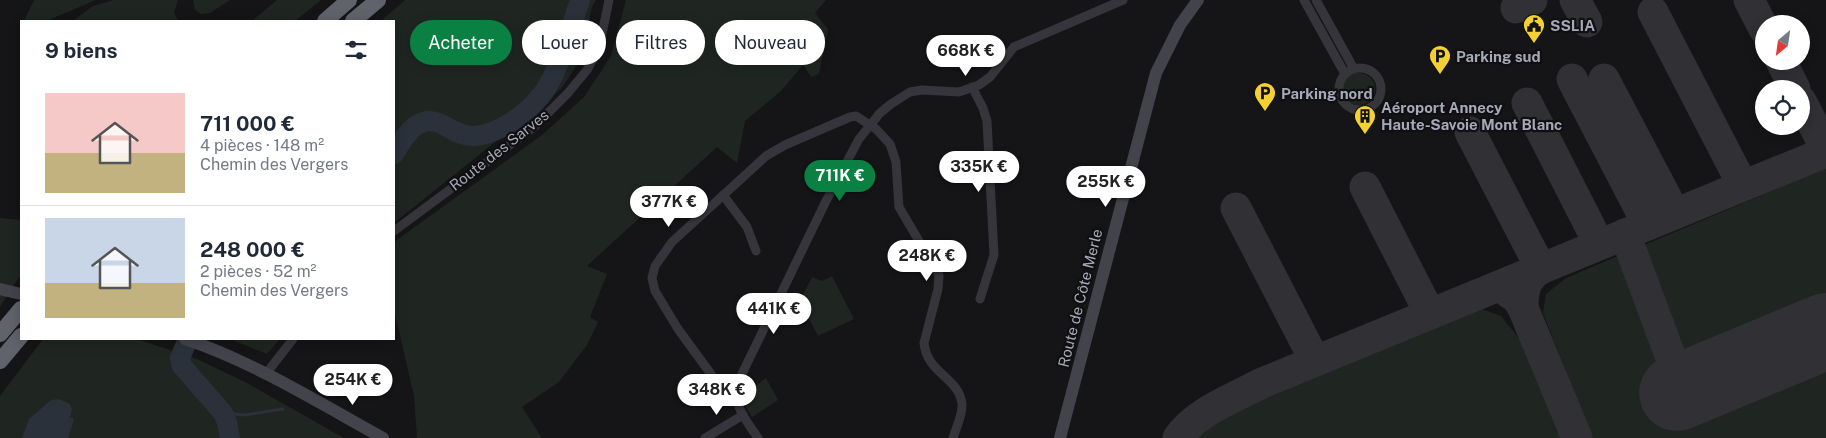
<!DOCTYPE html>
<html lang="fr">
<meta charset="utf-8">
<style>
:root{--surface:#fff;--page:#f2f2f3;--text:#1f2937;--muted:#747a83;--line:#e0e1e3;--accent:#0b8043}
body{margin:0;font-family:"Public Sans",sans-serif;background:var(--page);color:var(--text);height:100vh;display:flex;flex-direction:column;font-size:19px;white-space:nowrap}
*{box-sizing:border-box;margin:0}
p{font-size:16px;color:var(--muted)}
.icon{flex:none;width:28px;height:28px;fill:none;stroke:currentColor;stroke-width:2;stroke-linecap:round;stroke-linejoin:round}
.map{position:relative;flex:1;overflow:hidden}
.side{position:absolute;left:20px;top:20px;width:375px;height:320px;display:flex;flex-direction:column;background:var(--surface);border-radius:0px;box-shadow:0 2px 12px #0003}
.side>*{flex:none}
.hud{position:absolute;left:410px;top:20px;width:475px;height:45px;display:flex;gap:10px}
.needle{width:32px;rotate:209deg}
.tools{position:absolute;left:1755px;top:15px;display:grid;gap:10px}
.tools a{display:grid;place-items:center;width:55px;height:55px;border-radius:50%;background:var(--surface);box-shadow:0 2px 12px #0003;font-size:25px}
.price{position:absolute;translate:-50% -42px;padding:0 11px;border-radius:18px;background:#fff;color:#222;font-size:16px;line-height:32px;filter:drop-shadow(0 1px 2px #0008)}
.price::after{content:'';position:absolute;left:50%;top:30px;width:15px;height:11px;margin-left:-8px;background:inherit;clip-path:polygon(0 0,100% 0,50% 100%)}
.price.selected{background:var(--accent);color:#fff}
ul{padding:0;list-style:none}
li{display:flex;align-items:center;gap:15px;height:125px;padding:0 25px}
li+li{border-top:1px solid var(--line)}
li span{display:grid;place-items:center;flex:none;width:140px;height:100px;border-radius:0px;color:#555}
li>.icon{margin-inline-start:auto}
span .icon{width:60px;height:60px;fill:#fffc;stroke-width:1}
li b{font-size:21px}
h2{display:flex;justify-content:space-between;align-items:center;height:60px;padding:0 25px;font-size:21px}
.tag{padding:0 18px;border-radius:22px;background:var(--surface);box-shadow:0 2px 12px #0003;font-size:18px;line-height:45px}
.tag.selected{background:var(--accent);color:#fff}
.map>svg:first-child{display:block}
.green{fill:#1f2621}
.water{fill:#2b313a}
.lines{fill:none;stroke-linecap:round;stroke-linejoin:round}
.stream{stroke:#2b313a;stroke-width:3}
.river{stroke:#2b313a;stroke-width:20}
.taxiway{stroke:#303035;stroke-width:31}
.runway{stroke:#303035;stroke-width:76}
.street{stroke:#36353b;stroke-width:9}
.secondary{stroke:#43444b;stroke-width:12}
.highway{stroke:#61636c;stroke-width:16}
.labels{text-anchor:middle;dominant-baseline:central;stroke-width:4.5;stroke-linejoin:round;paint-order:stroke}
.poi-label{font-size:15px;font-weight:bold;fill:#a6a9b7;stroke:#100f11;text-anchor:start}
.street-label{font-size:15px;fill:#a6a9b7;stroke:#100f11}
</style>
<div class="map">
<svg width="1826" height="438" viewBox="0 0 1826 438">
<rect width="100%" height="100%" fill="#151416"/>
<!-- green -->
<g class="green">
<polygon points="34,0 96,0 46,21 24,21"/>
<polygon points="114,0 178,0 174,12 178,21 73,21 93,6"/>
<polygon points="193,0 230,0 210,13 201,14 195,10"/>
<polygon points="277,0 321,0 295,21 252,21"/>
<polygon points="405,0 596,0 592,7 588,27 577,65 561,89 394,223 394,21 381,21"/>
<polygon points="626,0 826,0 815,13 828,29 819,74 811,77 803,65 781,91 745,121 737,163 717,147 587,266 607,274 590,317 598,322 587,345 559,382 522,407 542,438 417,438 414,396 394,310 394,242 542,135 584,97 611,56"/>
<circle cx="1359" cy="89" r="16"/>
<polygon points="1826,168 1826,438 1592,438 1543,313 1546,294 1566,278"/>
<polygon points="0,218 21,220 21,276 17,280 0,307"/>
<polygon points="832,276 854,319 818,336 800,301 812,277 822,281"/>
<polygon points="1476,307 1501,316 1522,342 1563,438 1195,438 1215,421 1282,388 1460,309"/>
<polygon points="43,339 137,339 197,359 245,382 344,438 0,438 0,396"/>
<polygon points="230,339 280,339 267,354"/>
<polygon points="766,378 778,400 752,417 744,404 749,391"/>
</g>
<!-- water -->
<polygon class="water" points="59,399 70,404 72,409 70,417 74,419 68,438 22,438 29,419 51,400"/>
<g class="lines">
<!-- stream -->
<polyline class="stream" points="223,413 245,415 283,409"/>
<!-- river -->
<g class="river">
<path d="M394,154C403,139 416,114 439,123C450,128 461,137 474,136C497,135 525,115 539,98C557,79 571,27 580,0"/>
<polyline points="188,339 180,358 182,366 223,413 227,422 230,438"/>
</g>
<!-- taxiway -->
<g class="taxiway">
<polyline points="1575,0 1587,22"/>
<polyline points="1749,0 1764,29"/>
<polyline points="1516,8 1532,0"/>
<polyline points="1653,12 1743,186"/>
<polyline points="1781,61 1795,89"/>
<polyline points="1572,79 1648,225"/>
<polyline points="1604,79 1675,214"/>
<polyline points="1801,101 1826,149"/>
<polyline points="1527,103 1599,244"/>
<path d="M1470,132L1541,269C1525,278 1523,291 1523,308"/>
<polyline points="1365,187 1430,314"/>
<polyline points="1236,208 1315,361"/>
<polyline points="1625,234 1683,390"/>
<polyline points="1509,293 1517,298 1523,308 1577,438"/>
<path d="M1178,438C1195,412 1234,398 1262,383L1826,152"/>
</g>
<!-- runway -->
<polyline class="runway" points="1677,393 1826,331"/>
<!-- street -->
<g class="street">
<polyline points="1304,0 1345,74"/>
<polyline points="1316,0 1354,69"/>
<circle cx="1360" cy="89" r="21"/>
<polyline points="972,87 983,108 987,121 994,255 980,299"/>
<polyline points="723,195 747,227 756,251"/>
<polyline points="394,231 534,127 568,93 587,70 599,48 609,0"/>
<polyline points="265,375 293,339"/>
<path d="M736,394L716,381L678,329L655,291L652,278L655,266L672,242L766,156L785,145L850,117L856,116L876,129L890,144L896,162L899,207L939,275L938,289L924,343C927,374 959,377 962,404C963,414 956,428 953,438"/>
<polyline points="705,438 743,415"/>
<path d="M758,438C744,417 732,406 739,380L826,201L859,139L880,113L891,104L910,92L922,90L959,92L979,85L990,77L1014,47L1123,0"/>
</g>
<!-- secondary -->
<g class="secondary">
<polyline points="0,289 21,294"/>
<path d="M185,339C252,361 321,404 383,438"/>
<polyline points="1060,438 1156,73 1180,25 1198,0"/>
</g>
<!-- highway -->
<g class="highway">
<polyline points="325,21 349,0"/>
<polyline points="353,21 378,0"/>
<polyline points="0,334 21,309"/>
<polyline points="0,361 21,336"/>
</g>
</g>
<!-- icons -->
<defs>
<g id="civic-pin" transform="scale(1.125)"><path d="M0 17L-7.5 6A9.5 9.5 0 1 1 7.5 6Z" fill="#f2d131" stroke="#100f11"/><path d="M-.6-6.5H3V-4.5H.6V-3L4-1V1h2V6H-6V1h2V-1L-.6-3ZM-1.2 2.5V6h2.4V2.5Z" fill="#111"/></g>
<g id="parking-pin" transform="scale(1.125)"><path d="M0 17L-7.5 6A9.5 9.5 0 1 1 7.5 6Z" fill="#f2d131" stroke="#100f11"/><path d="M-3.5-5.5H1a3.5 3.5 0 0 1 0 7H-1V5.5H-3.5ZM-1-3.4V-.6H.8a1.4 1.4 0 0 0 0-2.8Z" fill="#111"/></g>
<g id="building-pin" transform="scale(1.125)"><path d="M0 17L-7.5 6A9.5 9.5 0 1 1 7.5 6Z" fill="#f2d131" stroke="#100f11"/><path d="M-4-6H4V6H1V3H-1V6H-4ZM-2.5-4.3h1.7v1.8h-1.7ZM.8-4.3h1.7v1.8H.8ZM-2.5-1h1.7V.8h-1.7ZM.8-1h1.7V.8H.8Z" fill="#111"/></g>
</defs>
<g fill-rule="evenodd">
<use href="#civic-pin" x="1534" y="25"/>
<use href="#parking-pin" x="1440" y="56"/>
<use href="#parking-pin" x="1265" y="93"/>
<use href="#building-pin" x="1365" y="116"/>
</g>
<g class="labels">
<!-- poi labels -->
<g class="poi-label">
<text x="1550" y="25">SSLIA</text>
<text x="1456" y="56">Parking sud</text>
<text x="1281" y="93">Parking nord</text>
<text x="1381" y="107">Aéroport Annecy<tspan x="1381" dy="17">Haute-Savoie Mont Blanc</tspan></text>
</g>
<!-- street labels -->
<g class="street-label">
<text transform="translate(499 150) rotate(-38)">Route des Sarves</text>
<text transform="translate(1080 298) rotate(-76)">Route de Côte Merle</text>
</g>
</g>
</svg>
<div class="tools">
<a><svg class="needle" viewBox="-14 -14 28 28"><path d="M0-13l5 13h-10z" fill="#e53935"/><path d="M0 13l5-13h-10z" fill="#747a83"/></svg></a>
<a><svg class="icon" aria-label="locate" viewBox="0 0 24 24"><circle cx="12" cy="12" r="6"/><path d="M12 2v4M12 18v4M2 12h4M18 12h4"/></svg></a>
</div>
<b class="price" style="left:966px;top:77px">668K €</b>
<b class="price" style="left:979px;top:193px">335K €</b>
<b class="price selected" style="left:840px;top:202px">711K €</b>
<b class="price" style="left:1106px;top:208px">255K €</b>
<b class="price" style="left:669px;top:228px">377K €</b>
<b class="price" style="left:927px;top:282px">248K €</b>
<b class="price" style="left:774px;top:335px">441K €</b>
<b class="price" style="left:353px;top:406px">254K €</b>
<b class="price" style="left:717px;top:416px">348K €</b>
<div class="hud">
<a class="tag selected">Acheter</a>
<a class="tag">Louer</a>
<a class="tag">Filtres</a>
<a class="tag">Nouveau</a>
</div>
<section class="side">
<h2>9 biens<svg class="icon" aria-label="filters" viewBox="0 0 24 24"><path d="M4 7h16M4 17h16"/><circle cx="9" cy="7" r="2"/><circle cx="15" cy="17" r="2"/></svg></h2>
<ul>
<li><span style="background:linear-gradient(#f6c9c9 60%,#c2b280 0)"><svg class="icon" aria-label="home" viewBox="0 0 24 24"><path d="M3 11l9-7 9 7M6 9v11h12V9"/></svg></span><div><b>711 000 €</b><p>4 pièces · 148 m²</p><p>Chemin des Vergers</p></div></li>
<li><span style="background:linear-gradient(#c9d6e8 65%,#c2b280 0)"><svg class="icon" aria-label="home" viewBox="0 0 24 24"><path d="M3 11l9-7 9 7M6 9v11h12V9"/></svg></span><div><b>248 000 €</b><p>2 pièces · 52 m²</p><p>Chemin des Vergers</p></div></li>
</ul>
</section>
</div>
